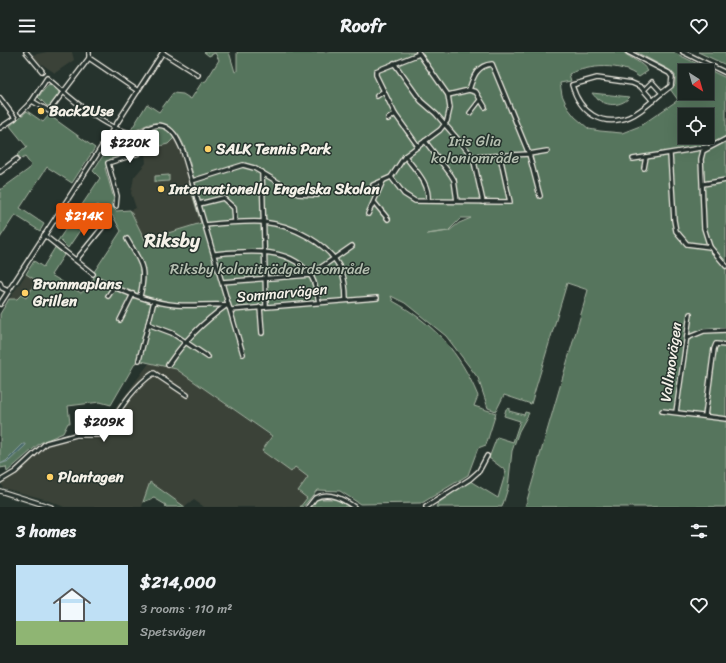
<!DOCTYPE html>
<meta charset="utf-8">
<style>
:root{--surface:#1c2622;--page:#252e2a;--text:#f1f3f6;--muted:#a0a5a5;--line:#3a4340;--accent:#ea580c}
body{margin:0;font-family:Sriracha,sans-serif;background:var(--page);color:var(--text);height:100vh;display:flex;flex-direction:column;font-size:15px;white-space:nowrap}
*{box-sizing:border-box;margin:0}
p{font-size:13px;color:var(--muted)}
.icon{flex:none;width:22px;height:22px;fill:none;stroke:currentColor;stroke-width:2;stroke-linecap:round;stroke-linejoin:round}
.map{position:relative;height:455px;overflow:hidden}
.drawer{display:flex;flex-direction:column;background:var(--surface);flex:1}
.drawer>*{flex:none}
.needle{width:26px;rotate:143deg}
.buttons{position:absolute;left:678px;top:12px;display:grid;gap:8px}
.buttons a{display:grid;place-items:center;width:36px;height:36px;border-radius:0px;background:var(--surface);box-shadow:0 4px 16px #0002,0 0 0 1px var(--line);font-size:20px}
.price{position:absolute;translate:-50% -34px;padding:0 9px;border-radius:4px;background:#fff;color:#222;font-size:13px;line-height:26px;filter:drop-shadow(0 1px 2px #0008)}
.price::after{content:'';position:absolute;left:50%;top:24px;width:12px;height:9px;margin-left:-6px;background:inherit;clip-path:polygon(0 0,100% 0,50% 100%)}
.price.current{background:var(--accent);color:#fff}
ul{padding:0;list-style:none}
li{display:flex;align-items:center;gap:12px;height:100px;padding:0 16px}
li span{display:grid;place-items:center;flex:none;width:112px;height:80px;border-radius:0px;color:#555}
li>.icon{margin-inline-start:auto}
span .icon{width:48px;height:48px;fill:#fffc;stroke-width:1}
li b{font-size:17px}
h2{display:flex;justify-content:space-between;align-items:center;height:48px;padding:0 16px;font-size:17px}
header{display:flex;justify-content:space-between;align-items:center;height:52px;padding:0 16px;background:var(--surface);font-size:18px;font-weight:700}
.map>svg:first-child{display:block}
.built{fill:#3a4238}
.green{fill:#57755d;stroke:#a6b3a2;fill-rule:evenodd}
.water{fill:#446769;stroke:#8a9e9c}
.lines{fill:none;stroke-linecap:round;stroke-linejoin:round}
.minor-casing{stroke:#f4f1e8;stroke-width:6}
.minor{stroke:#26332d;stroke-width:3.5}
.poi-dot{fill:#ffd166;stroke:#26332d;stroke-width:1.5}
.labels{text-anchor:middle;dominant-baseline:central;stroke-width:3;stroke-linejoin:round;paint-order:stroke}
.poi-label{font-size:15px;font-weight:bold;fill:#f4f1e8;stroke:#26332d;text-anchor:start}
.park-label{font-size:15px;fill:#b5bfb0;stroke:#26332d}
.street-label{font-size:15px;fill:#f4f1e8;stroke:#26332d}
.district-label{font-size:19px;font-weight:bold;fill:#f4f1e8;stroke:#26332d}
</style>
<header><svg class="icon" aria-label="menu" viewBox="0 0 24 24"><path d="M4 6h16M4 12h16M4 18h16"/></svg>Roofr<svg class="icon" aria-label="heart" viewBox="0 0 24 24"><path d="M12 20l-8-8c-3-5 5-10 8-4 3-6 11-1 8 4z"/></svg></header>
<div class="map">
<svg width="726" height="455" viewBox="0 0 726 455">
<rect width="100%" height="100%" fill="#26332d"/>
<filter id="ink" filterUnits="userSpaceOnUse"><feTurbulence type="fractalNoise" baseFrequency=".025" numOctaves="2"/><feDisplacementMap in="SourceGraphic" scale="8" xChannelSelector="R" yChannelSelector="G"/><feConvolveMatrix kernelMatrix="1 2 1 2 8 2 1 2 1" color-interpolation-filters="sRGB"/></filter>
<g filter="url(#ink)">
<!-- built -->
<g class="built">
<polygon points="47,0 72,0 74,8 55,21 37,9 32,3"/>
<polygon points="174,86 178,91 202,171 145,188 130,158 136,156 131,141 134,125 146,111 145,102 148,97 168,92"/>
<polygon points="26,222 37,229 26,246 9,247"/>
<polygon points="150,310 176,317 272,385 262,399 291,420 295,415 308,425 307,446 300,455 204,455 194,448 185,455 150,430 142,455 64,455 44,447 3,436 1,431 47,394 60,388 111,385 104,372"/>
</g>
<!-- green -->
<g class="green">
<path d="M204,0H229L235,20L237,19V0H416L417,4L421,0H623C631,7 642,10 648,19L639,25C621,10 589,13 569,22L571,29L560,31L562,43L568,56L575,65L589,77L600,79L622,81L640,74L678,48L670,37L675,33V23L668,17L636,0H673L726,26V455H525L588,238L567,231L531,352L504,343L496,359L488,356L478,326L446,284L405,251L391,244L393,249C434,272 460,300 478,344L474,354L496,361L486,393L478,396L468,423L422,451L360,452L340,439L317,438L303,455H300L307,446L298,439L308,425L295,415L291,420L262,399L272,384L176,317L137,308L111,353L100,350L68,354L70,371H68L63,381L40,391L7,420L6,415L0,416V262L9,247H17L21,243L26,246L37,229L26,222L34,209L43,215L56,194L64,203L51,223L81,241L85,238L94,226L92,223L121,179L113,164L97,153L68,196L60,188L57,190L100,126L93,119L106,99L113,103L126,82L132,84L145,80L147,81L139,97L122,102L123,104L110,107L106,111L107,115L105,116L114,147L111,153L116,159L130,158L145,188L201,171L189,132L235,117L234,114L194,126C188,107 183,71 157,71C150,70 141,76 134,79L131,78L147,52L159,60L173,41L183,42L191,47L202,30L206,29L219,8L215,1L209,4ZM685,19H707V41H685ZM685,63H707V85H685ZM461,166H471L459,171L449,179L427,182L448,179Z"/>
<polygon points="698,0 726,0 726,13"/>
<polygon points="49,32 58,38 59,42 52,53 47,54 38,45"/>
<path d="M592,41L630,45C619,57 601,54 592,41Z"/>
<polygon points="27,59 43,70 49,63 95,96 72,131 47,115 20,156 44,172 40,179 15,163 0,186 0,138 29,117 31,113 25,105 22,107 17,103 27,95 10,74"/>
<polygon points="159,75 168,79 174,86 168,92 148,97 145,95 152,85 151,78"/>
<polygon points="169,123 169,129 155,130 155,124"/>
<polygon points="509,356 509,359 524,363 525,360 529,361 519,379 512,399 508,436 502,455 436,455 438,451 470,429 498,446 506,419 489,406 497,385 513,390 520,369 504,364 506,357"/>
<polygon points="150,430 185,455 165,455 166,453 154,446 143,450"/>
<polygon points="317,447 337,447 349,455 312,455"/>
</g>
<!-- water -->
<polygon class="water" points="23,392 26,392 26,393 9,409 0,412 6,409"/>
<g class="lines">
<!-- minor casing -->
<g class="minor-casing">
<g id="minor">
<polyline points="26,0 42,19"/>
<polyline points="628,0 669,21 672,25 671,34 662,41"/>
<polyline points="683,0 726,21"/>
<polyline points="163,1 198,23"/>
<polyline points="89,6 138,39"/>
<polyline points="394,11 421,49 436,62 473,105 529,102 547,99"/>
<polyline points="469,38 476,40 485,55"/>
<path d="M644,38L652,30L662,41C652,49 641,60 629,65C601,76 580,60 572,33L597,26L632,31L641,35L653,49"/>
<path d="M448,43L469,38C473,25 477,13 492,12L529,102L540,144"/>
<polyline points="377,44 384,39"/>
<polyline points="0,46 15,66 0,76"/>
<path d="M32,49L47,26C69,44 105,79 134,81C145,81 153,69 166,75C175,80 179,90 183,99L243,302"/>
<polyline points="21,60 32,49 49,59 89,6 89,0"/>
<polyline points="470,61 480,48"/>
<polyline points="388,67 395,62"/>
<polyline points="726,87 703,99 701,107 704,176 710,195 726,214"/>
<polyline points="425,89 451,123 454,128 457,149"/>
<polyline points="418,94 395,62 376,23 376,19 419,2"/>
<polyline points="670,102 674,168 676,179 687,192 710,195"/>
<path d="M405,104C415,118 430,131 428,149"/>
<polyline points="473,105 483,150"/>
<polyline points="633,107 707,95"/>
<polyline points="644,116 646,105"/>
<polyline points="0,120 17,107"/>
<polyline points="262,120 266,254"/>
<polyline points="391,125 404,142 415,149 510,150 500,104"/>
<polyline points="192,129 243,113 254,116 298,142 317,143"/>
<polyline points="703,132 726,128"/>
<polyline points="373,133 391,125 405,104 440,78 447,69 450,56 448,43 418,0"/>
<polyline points="374,150 388,167"/>
<polyline points="199,152 223,146 234,156 235,170"/>
<polyline points="116,154 117,144 108,111 139,101 150,85 147,76"/>
<polyline points="368,162 383,129"/>
<path d="M205,173C224,171 244,169 263,170C292,173 329,191 341,218C345,227 346,238 346,248"/>
<polyline points="44,183 93,222"/>
<path d="M127,187C141,211 147,215 140,244"/>
<path d="M214,202C245,199 293,193 312,226C316,233 317,242 319,250"/>
<polyline points="76,208 102,176 105,170"/>
<path d="M100,228C123,240 151,251 177,253C193,254 210,252 227,253L231,258L377,246"/>
<polyline points="222,230 310,223 352,194"/>
<polyline points="0,231 2,236 8,239"/>
<polyline points="108,244 114,235"/>
<polyline points="0,252 163,0"/>
<polyline points="260,255 262,281"/>
<polyline points="120,268 133,242"/>
<polyline points="148,272 172,281 208,305"/>
<polyline points="687,286 704,279 726,278"/>
<polyline points="139,308 154,249"/>
<path d="M168,313C184,289 203,270 227,253"/>
<polyline points="662,359 726,367"/>
<polyline points="676,360 690,262"/>
<polyline points="705,364 714,297 716,292 726,293"/>
<path d="M0,429L15,420L46,391L76,383H103C117,362 132,335 154,321L187,343"/>
<polyline points="0,439 51,455"/>
<path d="M308,455L315,446C329,439 343,447 354,455"/>
<polyline points="426,455 470,427 479,419 487,404"/>
</g>
</g>
<!-- minor -->
<use href="#minor" class="minor"/>
</g>
</g>
<!-- markers -->
<g class="poi-dot">
<circle cx="41" cy="59" r="4"/>
<circle cx="208" cy="97" r="4"/>
<circle cx="161" cy="137" r="4"/>
<circle cx="25" cy="241" r="4"/>
<circle cx="50" cy="425" r="4"/>
</g>
<g class="labels">
<!-- poi labels -->
<g class="poi-label">
<text x="49" y="59">Back2Use</text>
<text x="216" y="97">SALK Tennis Park</text>
<text x="169" y="137">Internationella Engelska Skolan</text>
<text x="33" y="232">Brommaplans<tspan x="33" dy="17">Grillen</tspan></text>
<text x="58" y="425">Plantagen</text>
</g>
<!-- park labels -->
<g class="park-label">
<text x="475" y="89">Iris Glia<tspan x="475" dy="17">koloniområde</tspan></text>
<text x="270" y="217">Riksby koloniträdgårdsområde</text>
</g>
<!-- street labels -->
<g class="street-label">
<text transform="translate(282 241) rotate(-5)">Sommarvägen</text>
<text transform="translate(671 310) rotate(-82)">Vallmovägen</text>
</g>
<!-- district labels -->
<g class="district-label">
<text x="172" y="188">Riksby</text>
</g>
</g>
</svg>
<div class="buttons">
<a><svg class="needle" viewBox="-14 -14 28 28"><path d="M0-13l5 13h-10z" fill="#e53935"/><path d="M0 13l5-13h-10z" fill="#a0a5a5"/></svg></a>
<a><svg class="icon" aria-label="locate" viewBox="0 0 24 24"><circle cx="12" cy="12" r="6"/><path d="M12 2v4M12 18v4M2 12h4M18 12h4"/></svg></a>
</div>
<b class="price" style="left:130px;top:112px">$220K</b>
<b class="price current" style="left:84px;top:185px">$214K</b>
<b class="price" style="left:104px;top:391px">$209K</b>
</div>
<section class="drawer">
<h2>3 homes<svg class="icon" aria-label="filters" viewBox="0 0 24 24"><path d="M4 7h16M4 17h16"/><circle cx="9" cy="7" r="2"/><circle cx="15" cy="17" r="2"/></svg></h2>
<ul>
<li><span style="background:linear-gradient(#bfe0f5 70%,#8fb573 0)"><svg class="icon" aria-label="home" viewBox="0 0 24 24"><path d="M3 11l9-7 9 7M6 9v11h12V9"/></svg></span><div><b>$214,000</b><p>3 rooms · 110 m²</p><p>Spetsvägen</p></div><svg class="icon" aria-label="heart" viewBox="0 0 24 24"><path d="M12 20l-8-8c-3-5 5-10 8-4 3-6 11-1 8 4z"/></svg></li>
</ul>
</section>
